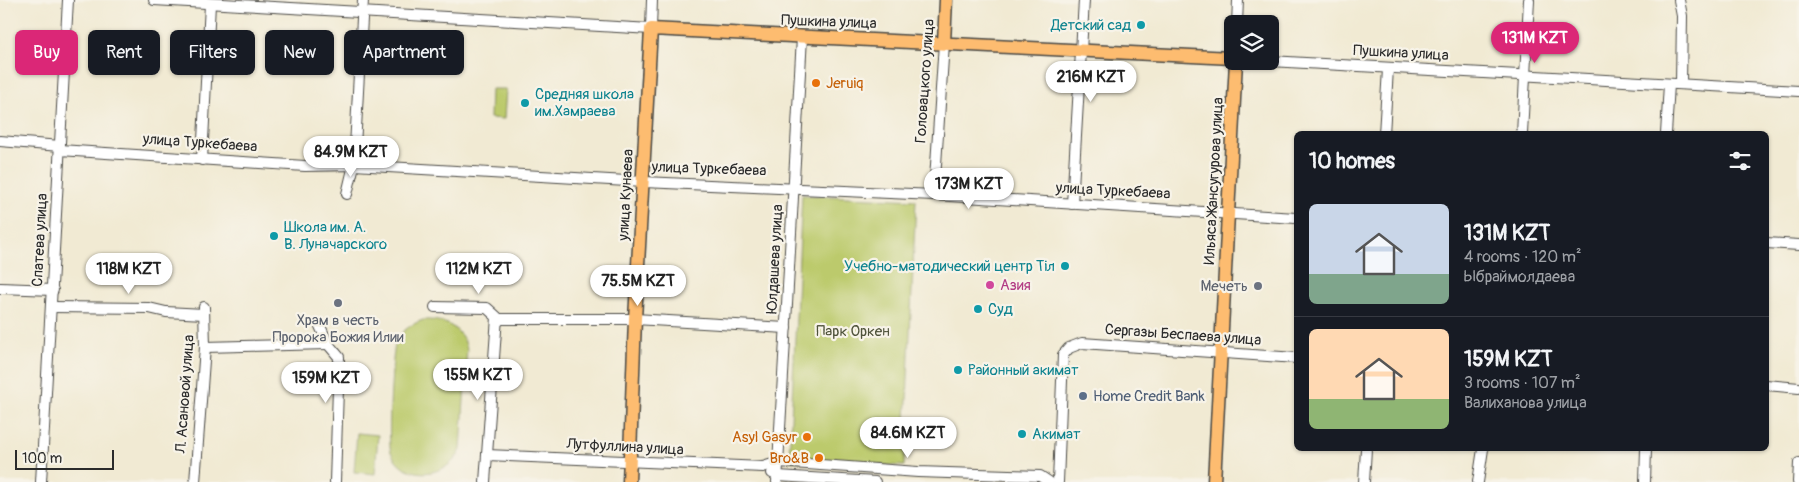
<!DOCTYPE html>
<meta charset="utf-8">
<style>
:root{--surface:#171b24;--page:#242831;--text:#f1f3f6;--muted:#9ea1a6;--line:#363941;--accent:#db2777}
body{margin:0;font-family:Pangolin,sans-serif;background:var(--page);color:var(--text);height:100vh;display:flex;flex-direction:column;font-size:19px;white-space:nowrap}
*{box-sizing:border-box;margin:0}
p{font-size:16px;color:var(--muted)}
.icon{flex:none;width:28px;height:28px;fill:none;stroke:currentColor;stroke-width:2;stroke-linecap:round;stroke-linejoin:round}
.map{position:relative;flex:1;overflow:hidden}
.side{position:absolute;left:1294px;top:131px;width:475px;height:320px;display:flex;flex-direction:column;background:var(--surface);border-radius:8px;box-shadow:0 1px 4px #0004}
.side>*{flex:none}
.top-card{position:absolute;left:15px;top:30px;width:475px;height:45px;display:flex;gap:10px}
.tools{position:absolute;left:1224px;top:15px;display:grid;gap:10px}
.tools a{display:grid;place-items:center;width:55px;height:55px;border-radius:8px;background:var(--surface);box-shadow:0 1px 4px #0004;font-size:25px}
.scale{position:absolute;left:15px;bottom:12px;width:99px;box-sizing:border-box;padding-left:5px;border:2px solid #2b2b2b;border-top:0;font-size:14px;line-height:18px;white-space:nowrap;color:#2b2b2b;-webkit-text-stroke:4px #f7f3e8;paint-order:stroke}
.price{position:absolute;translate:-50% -42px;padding:0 11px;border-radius:18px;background:#fff;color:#222;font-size:16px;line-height:32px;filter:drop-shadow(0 1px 2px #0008)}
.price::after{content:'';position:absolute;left:50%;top:30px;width:15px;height:11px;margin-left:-8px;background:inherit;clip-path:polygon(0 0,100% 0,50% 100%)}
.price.on{background:var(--accent);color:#fff}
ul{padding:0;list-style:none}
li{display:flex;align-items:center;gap:15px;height:125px;padding:0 15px}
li+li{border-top:1px solid var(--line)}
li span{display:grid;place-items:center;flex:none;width:140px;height:100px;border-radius:8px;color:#555}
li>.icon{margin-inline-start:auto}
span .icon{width:60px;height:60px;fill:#fffc;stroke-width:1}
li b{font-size:21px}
h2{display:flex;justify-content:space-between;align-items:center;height:60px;padding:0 15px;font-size:21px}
.chip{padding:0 18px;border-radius:8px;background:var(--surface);box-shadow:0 1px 4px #0004;font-size:18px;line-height:45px}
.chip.on{background:var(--accent);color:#fff}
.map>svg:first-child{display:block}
.green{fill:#bcca6c;stroke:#747a4c}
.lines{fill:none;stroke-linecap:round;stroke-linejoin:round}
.minor-casing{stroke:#494844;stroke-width:12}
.major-casing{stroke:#494844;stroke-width:15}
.minor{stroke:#fff;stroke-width:10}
.major{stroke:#fdbc70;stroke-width:12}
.culture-dot{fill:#0f9aa8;stroke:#f7f3e8;stroke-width:2}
.food-dot{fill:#e8710a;stroke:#f7f3e8;stroke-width:2}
.hotel-dot{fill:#d1479c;stroke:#f7f3e8;stroke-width:2}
.worship-dot{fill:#6b7280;stroke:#f7f3e8;stroke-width:2}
.service-dot{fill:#5c6f8a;stroke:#f7f3e8;stroke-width:2}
.labels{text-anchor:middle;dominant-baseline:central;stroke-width:4.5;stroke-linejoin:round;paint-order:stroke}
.street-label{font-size:15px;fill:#2b2b2b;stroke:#f7f3e8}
.culture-label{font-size:15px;fill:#0d838f;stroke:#f7f3e8;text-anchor:start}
.food-label{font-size:15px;fill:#c56008;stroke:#f7f3e8;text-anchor:end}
.hotel-label{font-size:15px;fill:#b23c85;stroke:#f7f3e8;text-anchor:start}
.worship-label{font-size:15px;fill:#5b616d;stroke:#f7f3e8;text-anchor:end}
.park-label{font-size:15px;fill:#4f533b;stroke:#f7f3e8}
.service-label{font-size:15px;fill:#4e5e75;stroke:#f7f3e8;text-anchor:start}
</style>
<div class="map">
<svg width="1799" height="482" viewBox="0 0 1799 482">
<rect width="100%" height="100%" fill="#f7f3e8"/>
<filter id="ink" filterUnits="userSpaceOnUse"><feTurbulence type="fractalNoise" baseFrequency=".02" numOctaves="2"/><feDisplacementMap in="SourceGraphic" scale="10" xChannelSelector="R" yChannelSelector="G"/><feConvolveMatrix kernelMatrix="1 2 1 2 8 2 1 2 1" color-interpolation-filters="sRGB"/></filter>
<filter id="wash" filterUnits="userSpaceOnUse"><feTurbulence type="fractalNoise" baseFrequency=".0096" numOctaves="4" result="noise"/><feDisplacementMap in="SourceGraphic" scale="20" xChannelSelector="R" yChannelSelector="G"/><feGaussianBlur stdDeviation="1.12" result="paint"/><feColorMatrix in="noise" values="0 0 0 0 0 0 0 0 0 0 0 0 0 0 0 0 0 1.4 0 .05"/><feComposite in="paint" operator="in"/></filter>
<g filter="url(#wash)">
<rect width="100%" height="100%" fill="#f1ead3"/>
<!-- green -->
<g class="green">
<polygon points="491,89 506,89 504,119 490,118"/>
<polygon points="802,195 916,200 904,466 789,461"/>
<path d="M423,320C444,319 461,327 467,348L461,450C448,478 404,482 391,452C387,443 392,349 396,341C402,330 412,324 423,320Z"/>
<polygon points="357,433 378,435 375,474 354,472"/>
</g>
</g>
<g filter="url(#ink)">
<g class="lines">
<!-- minor casing -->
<g class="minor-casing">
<g id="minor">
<polyline points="154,0 651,29 652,0"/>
<polyline points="1679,0 1682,16 1681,84"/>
<polyline points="1237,24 1238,0"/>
<polyline points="1270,61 1799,91"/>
<polyline points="1384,134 1388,69"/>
<polyline points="1522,134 1529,0"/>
<polyline points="1666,134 1669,84"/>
<polyline points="0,141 60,146"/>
<polyline points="60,150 305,166 354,165 644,182 934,195 1296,218"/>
<polyline points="202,160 210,4"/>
<polyline points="347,194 354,165 363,0"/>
<polyline points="934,195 944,43"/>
<polyline points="1072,204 1084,0"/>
<polyline points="1766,243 1799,245"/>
<polyline points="0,288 53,290"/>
<polyline points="52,307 149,308 166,312 204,314"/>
<polyline points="435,307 487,308 497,317 485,482"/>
<polyline points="497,322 501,319 635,319 786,328"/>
<polyline points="320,326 328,344 339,357 335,482"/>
<polyline points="205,347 328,344"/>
<polyline points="1766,385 1799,388"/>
<polyline points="487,455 763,467 779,462 918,472 1040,476 1049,482"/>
<polyline points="772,473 778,476 875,482"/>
<polyline points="41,482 68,0"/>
<polyline points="195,482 205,347 204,307"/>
<polyline points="777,482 802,37"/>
<polyline points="1058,482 1063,355 1069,348 1082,343 1296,358"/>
<polyline points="1364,482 1366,449"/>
<polyline points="1478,482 1483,449"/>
<polyline points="1645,482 1646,449"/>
<polyline points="1798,482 1799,463"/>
</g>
</g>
<!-- major casing -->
<g class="major-casing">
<g id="major">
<polyline points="944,43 946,0"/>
<polyline points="629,482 635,319 651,29 1232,58"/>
<polyline points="1214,482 1236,61"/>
</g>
</g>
<!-- minor -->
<use href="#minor" class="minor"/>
<!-- major -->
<use href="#major" class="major"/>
</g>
</g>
<!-- markers -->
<g class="culture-dot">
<circle cx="1141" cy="25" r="5"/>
<circle cx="525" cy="103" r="5"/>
<circle cx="274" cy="236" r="5"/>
<circle cx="1065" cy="266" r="5"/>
<circle cx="978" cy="309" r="5"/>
<circle cx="958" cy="370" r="5"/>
<circle cx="1022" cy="434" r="5"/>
</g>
<g class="food-dot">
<circle cx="816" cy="83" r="5"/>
<circle cx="807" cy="437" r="5"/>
<circle cx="819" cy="458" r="5"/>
</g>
<circle class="hotel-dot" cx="990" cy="285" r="5"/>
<g class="worship-dot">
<circle cx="1258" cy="286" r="5"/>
<circle cx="338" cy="303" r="5"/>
</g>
<circle class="service-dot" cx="1083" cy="396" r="5"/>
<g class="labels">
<!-- street labels -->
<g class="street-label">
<text transform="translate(829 22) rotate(2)">Пушкина улица</text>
<text transform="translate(1401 53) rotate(3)">Пушкина улица</text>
<text transform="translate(925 81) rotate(-86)">Головацкого улица</text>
<text transform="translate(200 143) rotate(4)">улица Туркебаева</text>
<text transform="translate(709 169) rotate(2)">улица Туркебаева</text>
<text transform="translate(1214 181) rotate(-87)">Ильяса Жансугурова улица</text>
<text transform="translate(1113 191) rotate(3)">улица Туркебаева</text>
<text transform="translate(626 195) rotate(-87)">улица Кунаева</text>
<text transform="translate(40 240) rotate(-87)">Спатева улица</text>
<text transform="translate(775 259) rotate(-87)">Юлдашева улица</text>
<text transform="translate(1183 335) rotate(4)">Сергазы Беспаева улица</text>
<text transform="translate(185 394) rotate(-86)">Л. Асановой улица</text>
<text transform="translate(625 447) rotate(3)">Лутфуллина улица</text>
</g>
<!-- culture labels -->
<g class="culture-label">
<text x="1131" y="25" text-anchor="end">Детский сад</text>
<text x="535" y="94">Средняя школа<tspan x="535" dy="17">им.Хамраева</tspan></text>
<text x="284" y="227">Школа им. А.<tspan x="284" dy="17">В. Луначарского</tspan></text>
<text x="1055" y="266" text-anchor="end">Учебно-матодический центр Тіл</text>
<text x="988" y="309">Суд</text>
<text x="968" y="370">Районный акимат</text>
<text x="1032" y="434">Акимат</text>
</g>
<!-- food labels -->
<g class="food-label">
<text x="826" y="83" text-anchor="start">Jeruiq</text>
<text x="797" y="437">Asyl Gasyr</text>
<text x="809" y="458">Bro&amp;B</text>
</g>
<!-- hotel labels -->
<g class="hotel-label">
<text x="1000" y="285">Азия</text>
</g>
<!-- worship labels -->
<g class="worship-label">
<text x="1248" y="286">Мечеть</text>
<text x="338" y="320" text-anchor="middle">Храм в честь<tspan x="338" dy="17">Пророка Божия Илии</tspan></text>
</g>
<!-- park labels -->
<g class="park-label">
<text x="853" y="331">Парк Оркен</text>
</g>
<!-- service labels -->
<g class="service-label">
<text x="1093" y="396">Home Credit Bank</text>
</g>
</g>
</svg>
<div class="tools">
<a><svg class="icon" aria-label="layers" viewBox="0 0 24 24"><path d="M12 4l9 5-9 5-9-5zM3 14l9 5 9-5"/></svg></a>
</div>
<div class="scale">100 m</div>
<b class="price on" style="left:1535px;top:64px">131M KZT</b>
<b class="price" style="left:1091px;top:103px">216M KZT</b>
<b class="price" style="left:351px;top:178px">84.9M KZT</b>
<b class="price" style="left:969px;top:210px">173M KZT</b>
<b class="price" style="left:129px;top:295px">118M KZT</b>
<b class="price" style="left:479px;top:295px">112M KZT</b>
<b class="price" style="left:638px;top:307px">75.5M KZT</b>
<b class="price" style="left:478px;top:401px">155M KZT</b>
<b class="price" style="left:326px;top:404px">159M KZT</b>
<b class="price" style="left:908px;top:459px">84.6M KZT</b>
<div class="top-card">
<a class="chip on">Buy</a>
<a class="chip">Rent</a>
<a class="chip">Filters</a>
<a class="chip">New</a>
<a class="chip">Apartment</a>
</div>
<section class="side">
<h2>10 homes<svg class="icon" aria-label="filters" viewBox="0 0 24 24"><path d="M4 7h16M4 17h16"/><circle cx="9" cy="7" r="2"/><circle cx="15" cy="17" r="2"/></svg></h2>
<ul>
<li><span style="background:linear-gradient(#c9d6e8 70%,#7fa58c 0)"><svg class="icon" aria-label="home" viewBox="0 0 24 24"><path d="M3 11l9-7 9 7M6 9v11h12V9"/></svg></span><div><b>131M KZT</b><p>4 rooms · 120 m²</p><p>Ыбраймолдаева</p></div></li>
<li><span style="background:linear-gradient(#ffd9b3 70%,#8fb573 0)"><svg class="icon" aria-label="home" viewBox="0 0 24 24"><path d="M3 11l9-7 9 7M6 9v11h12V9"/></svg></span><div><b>159M KZT</b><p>3 rooms · 107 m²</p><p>Валиханова улица</p></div></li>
</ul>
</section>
</div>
